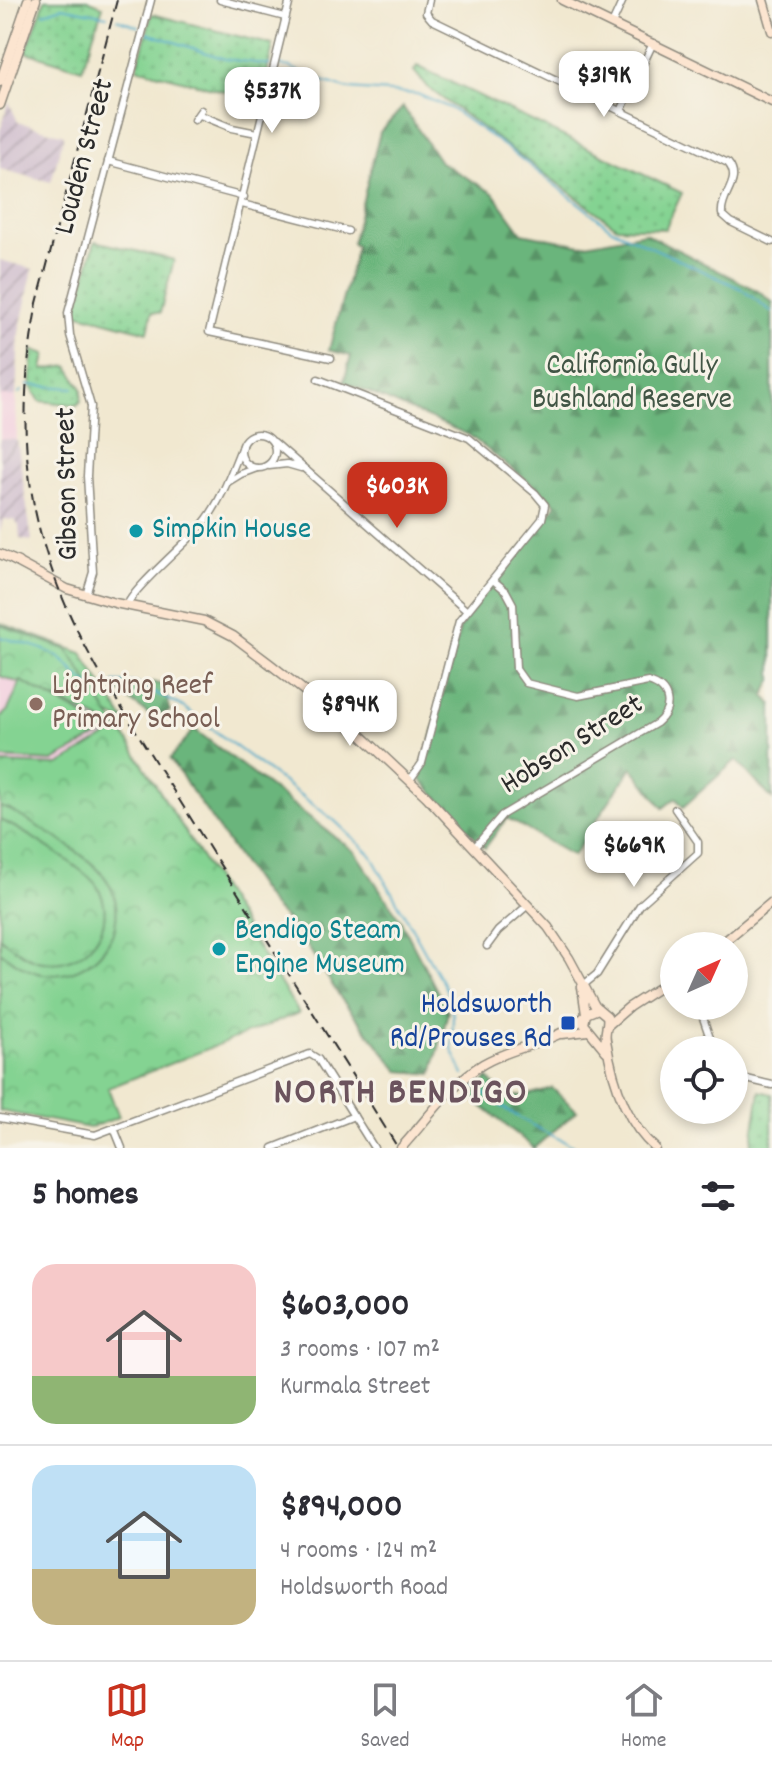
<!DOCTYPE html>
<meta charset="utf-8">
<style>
:root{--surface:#fff;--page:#f2f2f3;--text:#2b2b33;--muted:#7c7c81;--line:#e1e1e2;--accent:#c8321e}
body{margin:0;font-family:Dekko,sans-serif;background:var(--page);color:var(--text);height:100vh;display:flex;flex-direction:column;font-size:30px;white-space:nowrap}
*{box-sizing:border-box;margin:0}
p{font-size:26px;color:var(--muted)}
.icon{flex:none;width:44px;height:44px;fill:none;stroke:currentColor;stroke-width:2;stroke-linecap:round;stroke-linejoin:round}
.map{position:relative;height:1148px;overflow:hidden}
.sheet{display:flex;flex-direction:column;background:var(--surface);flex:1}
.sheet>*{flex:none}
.needle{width:52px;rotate:45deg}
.tools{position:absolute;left:660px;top:932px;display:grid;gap:16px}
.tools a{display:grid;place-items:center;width:88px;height:88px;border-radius:50%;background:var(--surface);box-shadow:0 4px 12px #0003;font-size:40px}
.price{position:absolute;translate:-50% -68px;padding:0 18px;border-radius:16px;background:#fff;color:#222;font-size:26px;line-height:52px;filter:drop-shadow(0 2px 4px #0008)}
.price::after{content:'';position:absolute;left:50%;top:48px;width:24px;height:18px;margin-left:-12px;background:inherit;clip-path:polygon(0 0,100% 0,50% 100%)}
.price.selected{background:var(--accent);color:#fff}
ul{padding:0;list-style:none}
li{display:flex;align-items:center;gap:24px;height:200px;padding:0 32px}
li+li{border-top:2px solid var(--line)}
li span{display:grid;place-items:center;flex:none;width:224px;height:160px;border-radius:24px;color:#555}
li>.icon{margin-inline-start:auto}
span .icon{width:96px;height:96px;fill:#fffc;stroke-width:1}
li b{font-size:34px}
h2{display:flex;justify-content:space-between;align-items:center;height:96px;padding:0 32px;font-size:34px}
.tabs{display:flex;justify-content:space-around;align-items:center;height:112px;border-top:2px solid var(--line);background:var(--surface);font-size:22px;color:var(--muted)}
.tabs a{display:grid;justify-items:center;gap:4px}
.tabs .selected{color:var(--accent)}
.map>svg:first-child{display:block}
.built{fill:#f3cfdf}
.industrial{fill:url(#industrial-furrows)}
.grass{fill:url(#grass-dots);stroke:#587f5e;stroke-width:2}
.forest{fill:url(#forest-firs);stroke:#4b7054;stroke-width:2}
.park{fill:url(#park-crowns);stroke:#587f5e;stroke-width:2}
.pitch{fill:#84d392;stroke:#587f5e;stroke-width:2}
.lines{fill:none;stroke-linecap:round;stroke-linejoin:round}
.stream{stroke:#49a8c8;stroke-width:2}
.street-casing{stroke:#8e8a7e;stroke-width:9}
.secondary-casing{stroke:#8e8a7e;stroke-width:11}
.street{stroke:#fff;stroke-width:6}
.secondary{stroke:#fce5d0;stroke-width:8}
.rail{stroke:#2b2b2b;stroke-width:2;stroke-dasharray:12 6;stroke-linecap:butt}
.culture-dot{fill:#0f9aa8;stroke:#f7f3e8;stroke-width:3}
.education-dot{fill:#8d6e63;stroke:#f7f3e8;stroke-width:3}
.transit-dot{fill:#1a4fb4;stroke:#f7f3e8;stroke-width:3}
.labels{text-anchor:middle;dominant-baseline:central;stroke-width:6;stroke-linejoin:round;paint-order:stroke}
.street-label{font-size:30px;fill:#2b2b2b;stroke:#f7f3e8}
.park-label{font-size:30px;fill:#415545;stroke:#f7f3e8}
.culture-label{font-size:30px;fill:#0d838f;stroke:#f7f3e8;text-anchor:start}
.education-label{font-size:30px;fill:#785e54;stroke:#f7f3e8;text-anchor:start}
.transit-label{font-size:30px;fill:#164399;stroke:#f7f3e8;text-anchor:end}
.district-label{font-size:38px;font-weight:bold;letter-spacing:2px;fill:#6b535d;stroke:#f7f3e8}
</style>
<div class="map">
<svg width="772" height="1148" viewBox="0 0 772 1148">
<defs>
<pattern id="industrial-furrows" width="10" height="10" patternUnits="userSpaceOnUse" patternTransform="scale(2)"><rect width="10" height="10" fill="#cfbdce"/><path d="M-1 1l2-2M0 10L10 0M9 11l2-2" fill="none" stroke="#a89aa7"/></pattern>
<pattern id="grass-dots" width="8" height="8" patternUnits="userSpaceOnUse" patternTransform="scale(2)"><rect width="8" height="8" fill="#84d392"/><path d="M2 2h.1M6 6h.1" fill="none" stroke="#72b57e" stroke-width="1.8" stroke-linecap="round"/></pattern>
<pattern id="forest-firs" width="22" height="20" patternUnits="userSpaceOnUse" patternTransform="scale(2)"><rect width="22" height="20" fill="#6bb57c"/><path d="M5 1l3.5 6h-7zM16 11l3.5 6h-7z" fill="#589366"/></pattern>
<pattern id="park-crowns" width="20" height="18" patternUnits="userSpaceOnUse" patternTransform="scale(2)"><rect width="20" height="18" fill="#84d392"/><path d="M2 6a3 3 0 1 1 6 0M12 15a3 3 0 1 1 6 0" fill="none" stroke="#72b57e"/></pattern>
</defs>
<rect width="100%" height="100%" fill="#f7f3e8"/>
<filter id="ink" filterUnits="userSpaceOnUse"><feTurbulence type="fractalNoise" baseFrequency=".0125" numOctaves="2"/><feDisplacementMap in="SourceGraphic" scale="16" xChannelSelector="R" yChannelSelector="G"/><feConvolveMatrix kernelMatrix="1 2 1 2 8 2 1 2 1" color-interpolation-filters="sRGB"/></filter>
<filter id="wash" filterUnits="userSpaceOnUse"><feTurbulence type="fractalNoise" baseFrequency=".006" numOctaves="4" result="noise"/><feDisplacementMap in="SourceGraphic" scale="32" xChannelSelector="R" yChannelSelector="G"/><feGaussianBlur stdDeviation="1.8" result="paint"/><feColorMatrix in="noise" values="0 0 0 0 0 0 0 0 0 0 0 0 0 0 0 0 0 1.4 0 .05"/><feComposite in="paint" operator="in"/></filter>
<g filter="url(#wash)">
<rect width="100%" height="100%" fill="#f1e8d0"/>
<!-- built -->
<g class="built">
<polygon points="0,396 16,396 17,440 0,439"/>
<polygon points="0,671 27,679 118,729 59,765 0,763"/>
</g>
<!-- industrial -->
<g class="industrial">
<polygon points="9,102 18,122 64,135 51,182 0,169 0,131"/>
<polygon points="0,260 33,269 19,333 16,396 0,396"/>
<polygon points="0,439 17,440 32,541 20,539 19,526 14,520 3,519 0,533"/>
</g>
<!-- grass -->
<g class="grass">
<polygon points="45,0 87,0 103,6 82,69 26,52"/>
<polygon points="152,14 273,45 261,101 137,68"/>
<polygon points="417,66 682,193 665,229 617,227 427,87 414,71"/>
<polygon points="95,241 174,260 160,313 152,312 148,332 76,313"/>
<polygon points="33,350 46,354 43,370 68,366 82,389 81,401 77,405 40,401 31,387"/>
<polygon points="0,623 82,653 126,723 96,709 0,632"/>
<polygon points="760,1091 772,1094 772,1148 751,1148"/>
</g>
<!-- forest -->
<g class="forest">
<polygon points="403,107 440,162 493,193 522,233 581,245 645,233 758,291 772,302 772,680 764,696 772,705 772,799 736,760 683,807 676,798 663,808 632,767 573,856 507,818 485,848 421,780 460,628 477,604 557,504 469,435 344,382 351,356 329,350 357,246 352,244 380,132"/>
<path d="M152,682L163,685L170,711L152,717C136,703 129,704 115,685L128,683L148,692Z"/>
<polygon points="194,729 355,852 401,921 448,1012 432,1074 399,1071 342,1000 297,930 271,905 170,759"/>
<polygon points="488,1078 506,1097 524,1096 552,1088 577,1111 534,1148 472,1098"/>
</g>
<!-- park -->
<g class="park">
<polygon points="0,625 68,650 117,728 28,686 0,676"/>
<polygon points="120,728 299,1013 108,1088 119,1117 90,1128 0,1111 0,763 59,765"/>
</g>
<!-- pitch -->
<g class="pitch">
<polygon points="21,681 110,730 53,761 0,758 1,717 8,710"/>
<path d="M0,807L10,810C36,826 93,856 108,882C135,928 94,981 43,974C27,972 14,961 0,952V938C13,947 27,960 43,962C85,969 121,925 97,886C88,871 18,827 0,820Z"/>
</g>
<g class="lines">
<!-- stream -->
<g class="stream">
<polyline points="44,13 62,7 107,16"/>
<polyline points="117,19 139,27"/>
<polyline points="148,33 225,59 270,65"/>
<polyline points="277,65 291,67 309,77 349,89 417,94 450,108 507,148 612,229 740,288 772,312"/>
<polyline points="28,385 74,388"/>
<polyline points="19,393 22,391"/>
<path d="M0,637C20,643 46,647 62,660C74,670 83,686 99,687"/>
<polyline points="114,682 135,683 183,707 335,821 371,855 446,989 453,1015 452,1049 464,1075"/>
<path d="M469,1080C499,1110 540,1130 578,1148"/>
</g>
</g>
</g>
<g filter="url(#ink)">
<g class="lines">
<!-- street casing -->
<g class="street-casing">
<g id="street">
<polyline points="220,0 285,17"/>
<polyline points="290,0 209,332 331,358"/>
<path d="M429,0L426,13L432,20L728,163C743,181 720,195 722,214L731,222L772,242"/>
<polyline points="612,24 623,0"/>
<polyline points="621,111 653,43"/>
<polyline points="200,115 232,128 257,133"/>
<polyline points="194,120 201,110"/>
<polyline points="108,161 244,197"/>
<polyline points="242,204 348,231"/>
<polyline points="318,379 469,438 535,493 545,505 542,519 459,621 422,763 410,780"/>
<circle cx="258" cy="451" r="17"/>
<polyline points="274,442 467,611"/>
<polyline points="269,466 287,464 301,468"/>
<polyline points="228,482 241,474 257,468"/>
<polyline points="86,595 93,572 87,476 91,406 70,335 68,313 151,0"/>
<path d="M127,606C131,590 188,542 203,524C221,502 231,473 242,446"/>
<path d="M474,848L502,815L657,723C674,709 670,688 648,682L578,696L526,683L516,669L513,604L506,591L493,580"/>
<polyline points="487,946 498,931 528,905"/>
<polyline points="581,987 597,974 640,905 698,853 698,842 675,809"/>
<polyline points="699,1006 714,1050"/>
<polyline points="734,1076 772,1085"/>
<polyline points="0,1118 95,1135 310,1054 318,1059 374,1148"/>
<polyline points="114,1128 122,1148"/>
<polyline points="273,1148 354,1116"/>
</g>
</g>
<!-- secondary casing -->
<g class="secondary-casing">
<g id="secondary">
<polyline points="562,0 772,102"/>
<polyline points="763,0 772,31"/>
<polyline points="0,82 28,0"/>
<polyline points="0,105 36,0"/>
<polyline points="0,554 18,562"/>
<path d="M13,560L67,589L115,603L204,621L233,636L270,664L362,736L426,796L548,927L569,958L595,1006L607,1016C609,1024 604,1031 606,1040C612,1078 625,1122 655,1148"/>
<polyline points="719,946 772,902"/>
<polyline points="582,987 586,1014"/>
<polyline points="598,1009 586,1014 584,1024 606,1051"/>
<polyline points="607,1026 629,1007 674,978"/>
<polyline points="562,1034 588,1031"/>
<path d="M401,1148C427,1120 451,1083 483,1064C515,1045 558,1043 584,1017"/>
</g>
</g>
<!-- street -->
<use href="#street" class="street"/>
<!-- secondary -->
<use href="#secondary" class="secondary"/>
<!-- rail -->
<path class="rail" d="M117,0L37,303C10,445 30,552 102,677L398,1148"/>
</g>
</g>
<!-- markers -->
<g class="culture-dot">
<circle cx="136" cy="531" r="8"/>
<circle cx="219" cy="949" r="8"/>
</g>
<circle class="education-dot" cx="36" cy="704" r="8"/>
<rect class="transit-dot" x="560" y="1015" width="16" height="16" rx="4"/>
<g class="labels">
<!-- street labels -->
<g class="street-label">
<text transform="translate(86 157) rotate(-75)">Louden Street</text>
<text transform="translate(69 484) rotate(-91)">Gibson Street</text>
<text transform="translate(573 746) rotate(-32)">Hobson Street</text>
</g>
<!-- park labels -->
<g class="park-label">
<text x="632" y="367">California Gully<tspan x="632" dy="34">Bushland Reserve</tspan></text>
</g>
<!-- culture labels -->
<g class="culture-label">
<text x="152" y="531">Simpkin House</text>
<text x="235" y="932">Bendigo Steam<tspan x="235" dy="34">Engine Museum</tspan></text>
</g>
<!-- education labels -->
<g class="education-label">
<text x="52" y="687">Lightning Reef<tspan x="52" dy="34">Primary School</tspan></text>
</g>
<!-- transit labels -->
<g class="transit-label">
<text x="552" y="1006">Holdsworth<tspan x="552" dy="34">Rd/Prouses Rd</tspan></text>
</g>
<!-- district labels -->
<g class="district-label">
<text x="401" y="1094">NORTH BENDIGO</text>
</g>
</g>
</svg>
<div class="tools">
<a><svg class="needle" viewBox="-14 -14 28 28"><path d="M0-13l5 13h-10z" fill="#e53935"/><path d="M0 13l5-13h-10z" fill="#7c7c81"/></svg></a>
<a><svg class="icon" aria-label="locate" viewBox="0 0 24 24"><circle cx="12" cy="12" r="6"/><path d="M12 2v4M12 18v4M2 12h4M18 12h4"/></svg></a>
</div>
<b class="price" style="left:604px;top:119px">$319K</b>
<b class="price" style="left:272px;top:135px">$537K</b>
<b class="price selected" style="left:397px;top:530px">$603K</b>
<b class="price" style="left:350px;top:748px">$894K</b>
<b class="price" style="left:634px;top:889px">$669K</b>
</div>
<section class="sheet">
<h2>5 homes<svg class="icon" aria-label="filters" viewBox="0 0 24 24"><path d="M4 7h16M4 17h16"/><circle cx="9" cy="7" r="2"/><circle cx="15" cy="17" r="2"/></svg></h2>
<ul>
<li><span style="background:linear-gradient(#f6c9c9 70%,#8fb573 0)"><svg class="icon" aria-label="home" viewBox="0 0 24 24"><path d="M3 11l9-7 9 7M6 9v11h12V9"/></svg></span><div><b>$603,000</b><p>3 rooms · 107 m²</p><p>Kurmala Street</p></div></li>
<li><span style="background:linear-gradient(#bfe0f5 65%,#c2b280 0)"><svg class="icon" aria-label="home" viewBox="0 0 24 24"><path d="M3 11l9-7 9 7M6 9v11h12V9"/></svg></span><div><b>$894,000</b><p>4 rooms · 124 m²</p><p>Holdsworth Road</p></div></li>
</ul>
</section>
<nav class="tabs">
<a class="selected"><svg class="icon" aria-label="map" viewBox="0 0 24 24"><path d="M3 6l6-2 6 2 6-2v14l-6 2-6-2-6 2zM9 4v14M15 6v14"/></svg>Map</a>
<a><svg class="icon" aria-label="saved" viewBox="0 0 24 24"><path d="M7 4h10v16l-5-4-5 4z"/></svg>Saved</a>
<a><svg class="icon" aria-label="home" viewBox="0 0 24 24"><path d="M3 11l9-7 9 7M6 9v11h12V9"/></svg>Home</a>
</nav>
